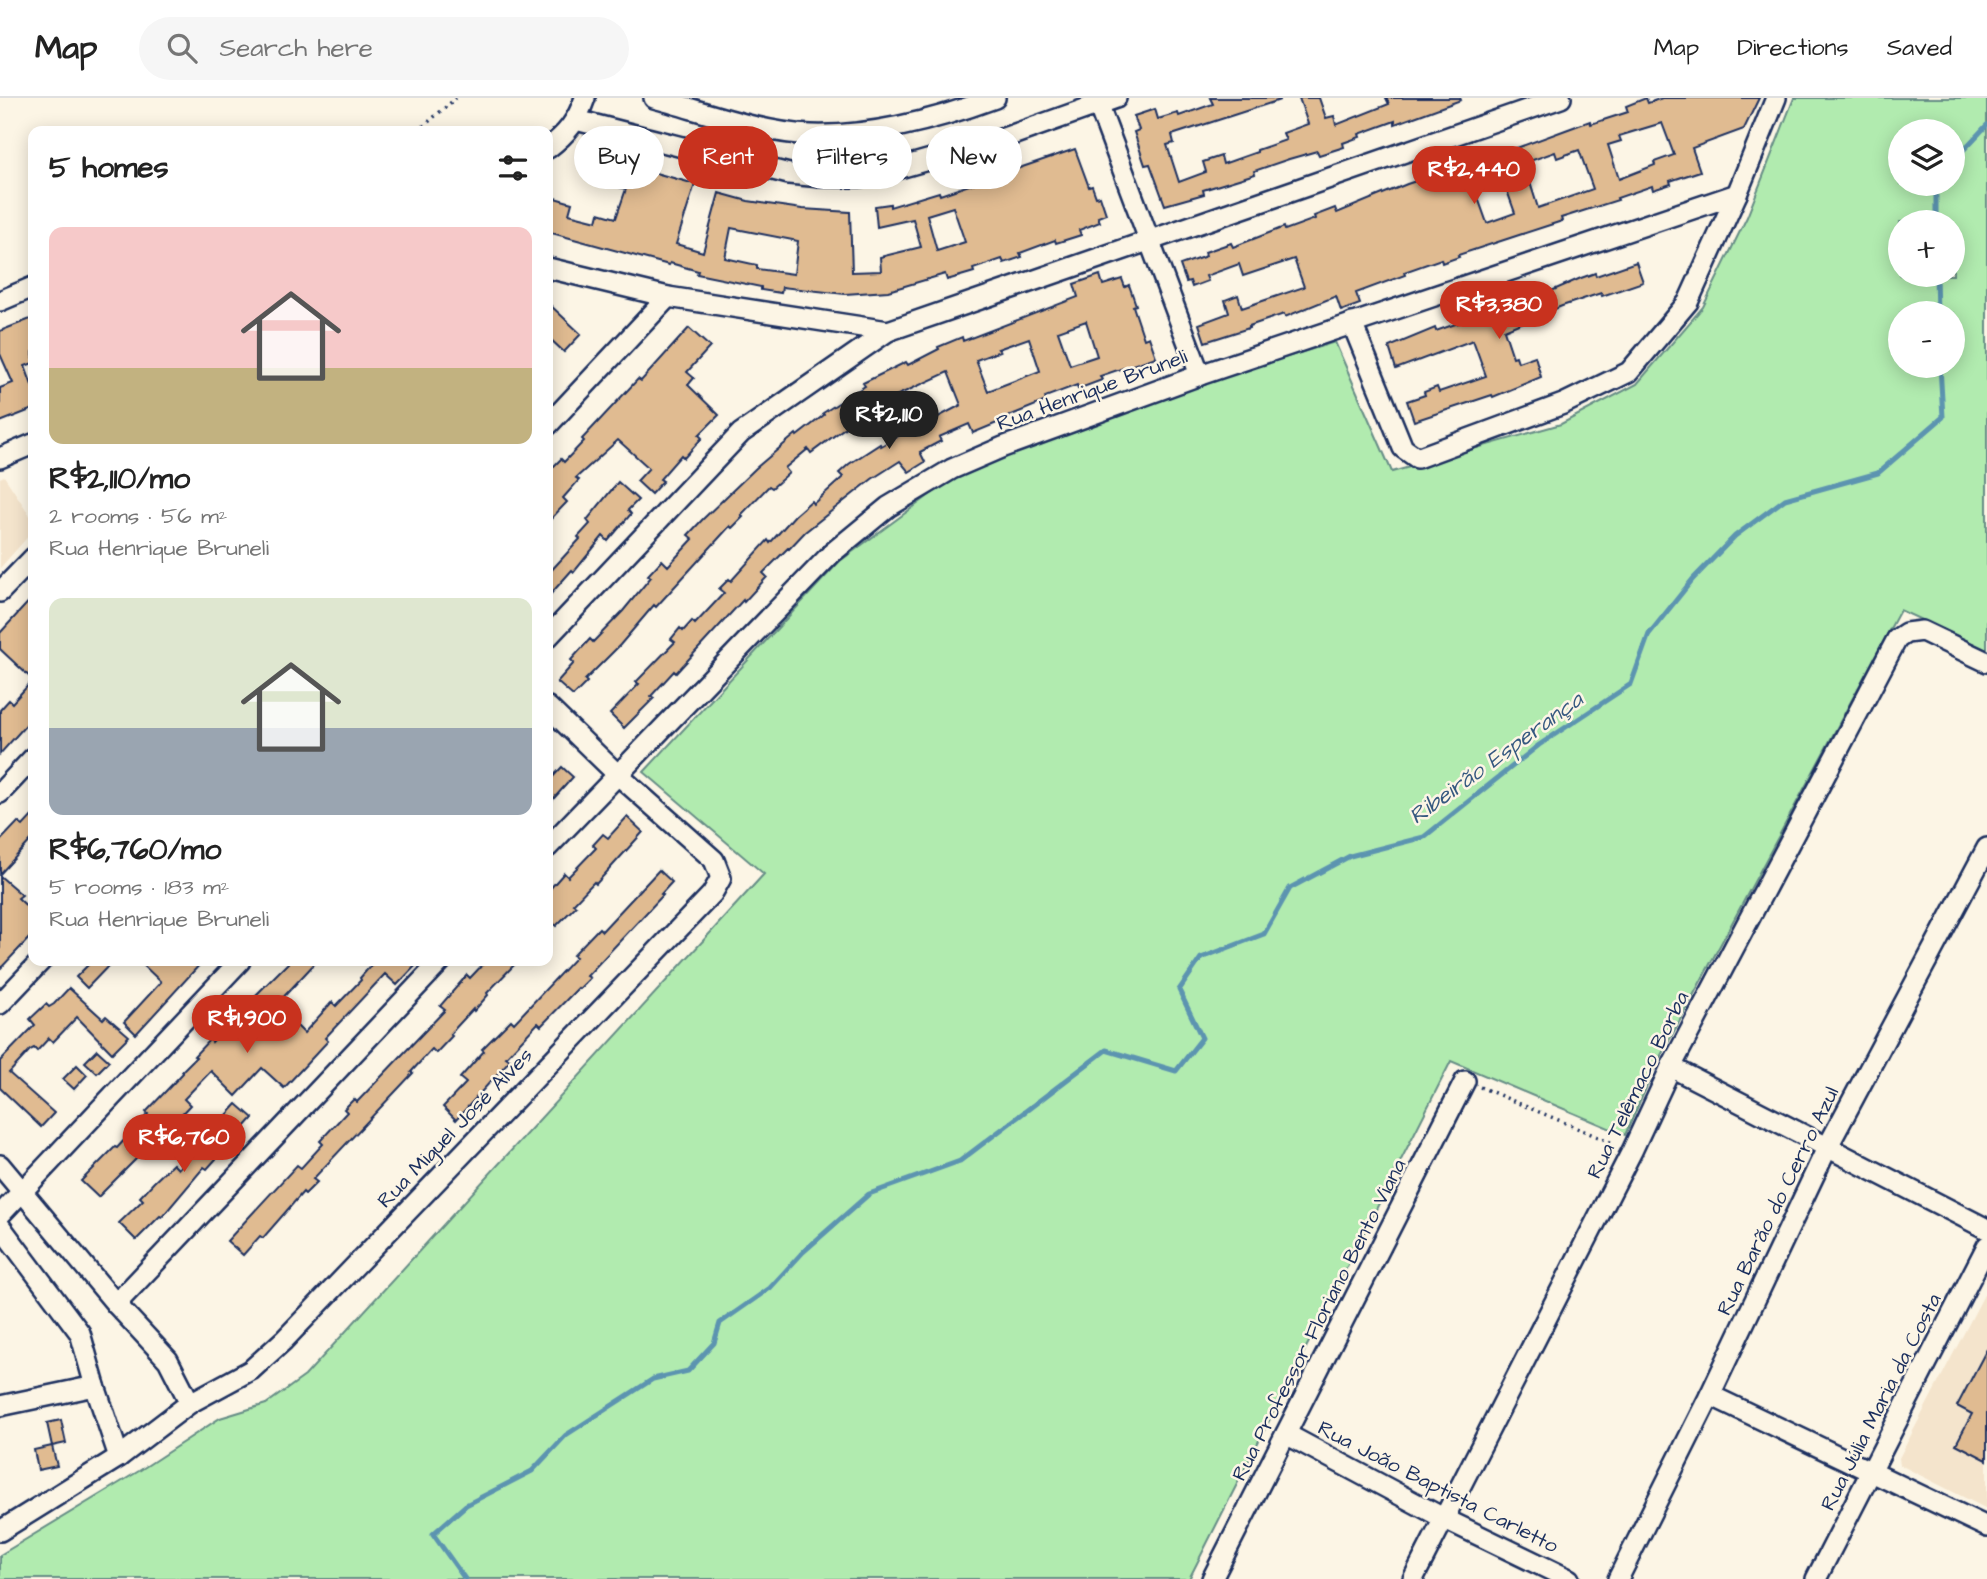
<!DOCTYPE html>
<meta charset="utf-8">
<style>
:root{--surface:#fff;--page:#f6f6f6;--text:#222;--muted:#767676;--line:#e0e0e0;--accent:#c8321e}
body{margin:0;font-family:"Architects Daughter",sans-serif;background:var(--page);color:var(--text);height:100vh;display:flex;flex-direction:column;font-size:26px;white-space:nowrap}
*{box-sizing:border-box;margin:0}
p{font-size:23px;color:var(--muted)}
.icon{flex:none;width:38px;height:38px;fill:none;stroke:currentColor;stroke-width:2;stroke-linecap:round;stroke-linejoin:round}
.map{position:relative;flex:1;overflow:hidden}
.details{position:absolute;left:28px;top:28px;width:525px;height:840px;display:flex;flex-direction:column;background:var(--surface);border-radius:14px;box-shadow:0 4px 18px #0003}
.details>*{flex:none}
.banner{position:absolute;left:574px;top:28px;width:665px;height:63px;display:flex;gap:14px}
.fabs{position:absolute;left:1888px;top:21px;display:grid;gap:14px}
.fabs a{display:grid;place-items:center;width:77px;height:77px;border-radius:50%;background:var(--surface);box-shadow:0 4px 18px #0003;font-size:35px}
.price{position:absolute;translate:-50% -60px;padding:0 16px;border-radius:24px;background:var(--accent);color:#fff;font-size:23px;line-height:46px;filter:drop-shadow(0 2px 4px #0008)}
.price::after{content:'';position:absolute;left:50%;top:42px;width:21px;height:16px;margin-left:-10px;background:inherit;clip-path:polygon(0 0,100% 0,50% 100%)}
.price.current{background:#222;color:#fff}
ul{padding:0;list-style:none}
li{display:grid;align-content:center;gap:14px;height:371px;padding:0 21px}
li span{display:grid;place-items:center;height:217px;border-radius:14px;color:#555}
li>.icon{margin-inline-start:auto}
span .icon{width:126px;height:126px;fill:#fffc;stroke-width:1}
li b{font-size:30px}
h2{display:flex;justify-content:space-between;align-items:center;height:84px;padding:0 21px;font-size:30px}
.pill{padding:0 24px;border-radius:32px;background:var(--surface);box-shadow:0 4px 18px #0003;font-size:24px;line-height:63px}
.pill.current{background:var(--accent);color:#fff}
header{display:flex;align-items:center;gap:42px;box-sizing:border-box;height:98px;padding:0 35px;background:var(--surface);border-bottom:2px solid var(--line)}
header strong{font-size:33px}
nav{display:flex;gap:38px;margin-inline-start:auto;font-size:24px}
.search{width:490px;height:63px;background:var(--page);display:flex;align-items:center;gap:18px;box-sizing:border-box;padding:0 24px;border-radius:38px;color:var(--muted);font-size:26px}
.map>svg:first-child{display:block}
.built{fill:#f4e4cc}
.green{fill:#b1ebaf;stroke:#668d86;stroke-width:2;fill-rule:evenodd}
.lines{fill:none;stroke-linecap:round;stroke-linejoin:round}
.stream{stroke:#5c94b0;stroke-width:5}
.building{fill:#e0bb91;stroke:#1b2f5e;stroke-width:2;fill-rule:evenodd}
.minor-casing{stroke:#1b2f5e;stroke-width:24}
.path{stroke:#1b2f5e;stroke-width:3.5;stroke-dasharray:2 5;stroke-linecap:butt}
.minor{stroke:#fcf5e5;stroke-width:19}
.labels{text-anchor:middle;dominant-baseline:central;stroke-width:5;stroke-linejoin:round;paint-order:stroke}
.street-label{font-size:21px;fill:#1b2f5e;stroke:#fcf5e5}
.water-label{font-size:23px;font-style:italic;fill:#365980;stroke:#fcf5e5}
</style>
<header>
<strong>Map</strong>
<div class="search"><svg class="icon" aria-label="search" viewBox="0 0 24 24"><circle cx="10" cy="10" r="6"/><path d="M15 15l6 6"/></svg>Search here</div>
<nav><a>Map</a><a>Directions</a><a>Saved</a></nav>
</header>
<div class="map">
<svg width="1987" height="1481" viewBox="0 0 1987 1481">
<rect width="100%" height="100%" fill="#fcf5e5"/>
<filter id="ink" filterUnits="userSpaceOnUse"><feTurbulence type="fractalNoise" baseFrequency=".0143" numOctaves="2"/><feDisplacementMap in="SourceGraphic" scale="14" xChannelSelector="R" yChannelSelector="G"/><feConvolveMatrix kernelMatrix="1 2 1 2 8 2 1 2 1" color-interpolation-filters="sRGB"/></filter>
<g filter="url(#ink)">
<!-- built -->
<g class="built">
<polygon points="4,378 33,422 33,433 0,470 0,380"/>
<polygon points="1987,1191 1987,1411 1900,1367 1899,1360"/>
</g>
<!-- green -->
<path class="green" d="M1794,0H1987V552L1900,512L1658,963L1625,1037L1451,963L1189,1481H0V1457L139,1373L220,1320L266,1306L305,1278L764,776L644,674L840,463L957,377L1006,357L1196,287L1335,244L1392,374L1561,326L1637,286L1703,209L1747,119ZM1900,33H1953V86H1900ZM1900,124H1953V177H1900ZM1900,215H1953V268H1900Z"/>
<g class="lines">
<!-- stream -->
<g class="stream">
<polyline points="1953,63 1987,27"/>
<polyline points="1936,86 1936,124"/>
<polyline points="1936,177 1937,215"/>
<polyline points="465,1481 433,1436 466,1407 532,1373 566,1337 653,1281 688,1273 714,1245 720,1225 770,1190 803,1154 869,1096 960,1063 1106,952 1176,973 1202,940 1179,892 1201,860 1264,836 1290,790 1350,758 1424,739 1539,647 1631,586 1649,536 1693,481 1735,438 1785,401 1878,375 1943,319 1940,268"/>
</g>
</g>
<!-- building -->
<g class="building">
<polygon points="1210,0 1280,0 1280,2 1172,37 1174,45 1167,47 1179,84 1206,74 1203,64 1221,58 1223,66 1257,54 1257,52 1286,42 1283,35 1308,26 1299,0 1319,0 1326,20 1334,18 1336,27 1389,6 1386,0 1460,0 1461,2 1395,26 1395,23 1359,36 1360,39 1343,45 1344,49 1319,57 1317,53 1289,61 1254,73 1255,76 1203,92 1204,96 1165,107 1150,66 1145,67 1134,34 1139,32 1134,18 1155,11 1158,21 1178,15 1179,18 1213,6"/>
<path d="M1646,0L1648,5L1662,0H1759L1744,31L1692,50L1700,73L1670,83L1671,86L1653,92L1652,88L1617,100L1618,102L1561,120L1562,123L1458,157L1459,159L1442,165L1441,161L1404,174L1405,177L1356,195L1360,206L1341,213L1336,198L1285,219L1284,216L1249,228V230L1205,244L1199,226L1229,215L1225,202L1238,197L1242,210L1304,189L1294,161L1243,178L1239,166L1206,178L1208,183L1192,189L1190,183L1186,184L1180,167L1206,158L1205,154L1231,145L1233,149L1284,129L1285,132L1315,121L1314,118L1335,110L1337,115L1407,86L1440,75L1441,78L1571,30L1590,23L1591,26L1628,14L1626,8ZM1662,25L1674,57L1654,64L1655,67L1619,81L1608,47L1621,43L1619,38ZM1579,52L1593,91L1538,110L1524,65L1555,54L1557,60ZM1500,73L1515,115L1487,125L1472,83Z"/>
<path d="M1075,51L1089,89L1092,88L1096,99L1100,98L1106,116L1098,119L1100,124L1079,132L1081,137L1056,145L1055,142L1020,155L1022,159L1004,165L1002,161L973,171L974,174L947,182L945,176L888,193L845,196L782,189L781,195L761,192V189L697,176L698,173L670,165L669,167L548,134V98L572,105L569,116L597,123L599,115L616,120L626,91L612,87L618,68L640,75L641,71L695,86L676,146L703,154L719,95L748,103L802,111L850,114L852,174L881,173L880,159L921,149L913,121L877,129L875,108L890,106V109L939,94L940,97ZM953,109L965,144L937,153L927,117ZM731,130L798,143L794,176L757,171V167L725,160Z"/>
<polygon points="1636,164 1643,184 1602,198 1601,195 1562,208 1504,232 1513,259 1516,258 1518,264 1535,258 1541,279 1493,299 1492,297 1414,323 1407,303 1425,297 1424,294 1437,289 1439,294 1486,278 1473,242 1396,271 1389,249 1435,230 1436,233 1467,222 1465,218 1498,207 1538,194 1540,198 1581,180 1595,175 1596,178"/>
<path d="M1100,177L1103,187L1122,181L1125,189L1129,187L1136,207L1133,208L1144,241L1149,239L1156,259L1100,278L1102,282L1078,291L1077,287L1045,299L1046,303L1009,318V320L973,335L969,326L939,339L941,343L920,354L925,364L909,374L900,363L872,381L805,434L789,451L788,450L763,475L767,479L744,504L743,502L676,575L674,573L651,598L654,600L624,630L610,616L639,586L636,584L675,544L671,541L680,530L683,533L692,523L695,526L724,495L719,491L729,481L731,483L768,442L770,445L795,417L811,403L813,406L843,379L839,375L849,366L880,346L881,348L907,333L908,335L961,307L948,274L889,301L890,304L877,312L874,308L811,355L808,351L785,370L789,375L772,390L769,388L741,417L743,419L732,430L730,428L656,509L654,507L620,547L585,582L587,584L573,598L557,584L574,565L571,562L590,541L593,544L623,513L651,479L648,477L662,462L668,468L693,441L688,437L703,421L756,370L796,336L797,338L824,317L823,315L865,288L863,285L906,264L908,267L939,251L938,249L962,239L963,243L1078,199L1074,186ZM1086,223L1097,258L1070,267L1058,233ZM1029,240L1040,273L988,293L976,262L1000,253L998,251Z"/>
<polygon points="548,205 581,236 564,254 548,239"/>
<polygon points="33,220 33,265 25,268 33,290 33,311 0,324 0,290 13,285 0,256 0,233"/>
<polygon points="689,230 710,249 687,274 694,280 688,287 719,317 699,337 702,340 684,360 681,357 660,381 663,383 651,396 637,383 649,370 618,342 576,380 579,382 563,400 567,404 548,424 548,374 561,361 564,364 584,343 582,341 638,281 641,283"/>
<polygon points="618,384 638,402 628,412 631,416 608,443 603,438 574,474 572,472 548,499 548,476 580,441 578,439 590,426 587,422"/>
<polygon points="33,499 33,619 0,656 0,612 9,602 12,605 33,582 0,551 0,535"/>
<polygon points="562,669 573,679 548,707 548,684"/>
<polygon points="33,717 33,740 0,776 0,743 18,724 23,728"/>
<polygon points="627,719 643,734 596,786 594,784 573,806 576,808 556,828 548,820 548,793 564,775 568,779 596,750 593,747 603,736 608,740"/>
<polygon points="659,772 672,784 661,796 663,797 587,878 590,880 579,891 578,890 541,928 538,925 506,959 510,962 456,1022 443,1009 466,985 460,980 484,953 482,951 511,922 514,925 576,859 573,857 599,830 602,833"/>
<polygon points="0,778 22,797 18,800 33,814 33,836 0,871"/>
<polygon points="92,863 113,863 87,890 76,879"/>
<polygon points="139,863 203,863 136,936 124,924 161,884"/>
<polygon points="290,863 317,863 276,907 304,935 332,904 336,908 361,882 360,880 373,865 371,863 420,863 397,887 385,876 325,940 328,943 284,990 262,970 236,998 211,973 184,1001 190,1007 175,1023 169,1017 147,1041 152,1045 98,1099 81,1083 115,1049 117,1050 148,1016 146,1014 183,975 182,973 196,959 194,958 210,941 212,944 233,920"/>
<polygon points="486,863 518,863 487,895 488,897 474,913 473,911 450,936 452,938 436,955 432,951 411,974 413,975 313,1081 317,1084 305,1096 303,1094 263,1140 260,1138 243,1157 227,1143 297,1067 301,1070 323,1046 320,1043 347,1014 344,1011 354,1001 357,1004 445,912 440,908 467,877 470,880"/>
<polygon points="69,890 103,921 106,918 129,938 112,955 77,919 53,944 49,940 37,953 34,950 30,952 9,975 54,1015 41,1029 0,990 0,963 35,927 30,921 46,906 49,909 54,906"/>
<polygon points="97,952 109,963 97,975 85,964"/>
<polygon points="77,967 87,977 74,991 63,981"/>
<polygon points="237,1006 253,1020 207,1071 204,1069 162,1119 160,1118 136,1142 119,1125 143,1102 140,1099 154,1084 173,1066 178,1071"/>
<polygon points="1987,1251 1987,1362 1956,1346 1972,1316 1957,1308"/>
<polygon points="61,1322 66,1345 52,1348 47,1325"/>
<polygon points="52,1348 57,1368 38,1372 34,1352"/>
</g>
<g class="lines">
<!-- minor casing -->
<g class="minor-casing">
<g id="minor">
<path d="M654,0C703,13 760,35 811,37C873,39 938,21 995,0"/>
<polyline points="1098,6 1200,277"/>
<polyline points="576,22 789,76 821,79 859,79 896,71 998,42 1116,0"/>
<path d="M548,50C567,36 577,23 585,0"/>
<polyline points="548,170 668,199 888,233 1561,0"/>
<polyline points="0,203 33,189"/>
<polyline points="1352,225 1403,350 1417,360 1563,306 1629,274 1688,204 1737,96 1776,0"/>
<polyline points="548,327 668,199"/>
<polyline points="0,360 33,346"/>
<polyline points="0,494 33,460"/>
<polyline points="548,539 741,335 888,233"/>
<polyline points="0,695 33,660"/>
<polyline points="548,749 832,455 888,409 952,371 1003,349 1200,277 1737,96"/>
<polyline points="0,906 41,863"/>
<polyline points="1671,969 1987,1131"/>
<polyline points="0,1067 116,1206 168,1262 190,1305"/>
<polyline points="0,1117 240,863"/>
<polyline points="0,1128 80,1235 95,1288 119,1359"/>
<polyline points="116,1206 441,863"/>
<polyline points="1710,1297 1987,1429"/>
<polyline points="0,1308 95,1288"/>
<polyline points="1286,1336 1445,1421 1569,1481"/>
<polyline points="0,1433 119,1359 190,1305 251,1272 284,1242 712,796 721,780 714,762 617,676 548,609"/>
<polyline points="1212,1481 1465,983"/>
<polyline points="1413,1481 1632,1053 1671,969 1897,541 1906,535 1922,533 1987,564"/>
<polyline points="1618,1481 1710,1297 1827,1050 1987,750"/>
<polyline points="1816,1481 1987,1148"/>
</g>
</g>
<!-- path -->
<g class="path">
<polyline points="418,33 456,0"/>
<polyline points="1480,989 1615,1046"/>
</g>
<!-- minor -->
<use href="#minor" class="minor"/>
</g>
</g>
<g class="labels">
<!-- street labels -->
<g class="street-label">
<text transform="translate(1092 292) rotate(-20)">Rua Henrique Bruneli</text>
<text transform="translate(1638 987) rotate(-64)">Rua Telêmaco Borba</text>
<text transform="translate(455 1030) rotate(-46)">Rua Miguel José Alves</text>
<text transform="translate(1778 1103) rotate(-64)">Rua Barão do Cerro Azul</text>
<text transform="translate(1319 1222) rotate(-63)">Rua Professor Floriano Bento Viana</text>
<text transform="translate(1881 1304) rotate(-63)">Rua Júlia Maria da Costa</text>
<text transform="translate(1438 1389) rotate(27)">Rua João Baptista Carletto</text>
</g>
<!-- water labels -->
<g class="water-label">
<text transform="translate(1496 660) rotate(-36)">Ribeirão Esperança</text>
</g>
</g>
</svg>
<div class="fabs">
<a><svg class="icon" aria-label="layers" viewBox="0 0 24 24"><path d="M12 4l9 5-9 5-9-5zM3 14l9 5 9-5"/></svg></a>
<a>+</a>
<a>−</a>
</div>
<b class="price" style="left:1474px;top:108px">R$2,440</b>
<b class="price" style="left:1499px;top:243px">R$3,380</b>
<b class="price current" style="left:889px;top:353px">R$2,110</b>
<b class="price" style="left:247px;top:957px">R$1,900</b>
<b class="price" style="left:184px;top:1076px">R$6,760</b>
<div class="banner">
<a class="pill">Buy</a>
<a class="pill current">Rent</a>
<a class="pill">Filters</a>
<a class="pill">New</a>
</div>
<section class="details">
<h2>5 homes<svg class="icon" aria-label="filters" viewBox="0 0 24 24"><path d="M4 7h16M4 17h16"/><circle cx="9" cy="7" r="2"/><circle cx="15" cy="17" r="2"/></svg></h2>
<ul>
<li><span style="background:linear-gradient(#f6c9c9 65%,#c2b280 0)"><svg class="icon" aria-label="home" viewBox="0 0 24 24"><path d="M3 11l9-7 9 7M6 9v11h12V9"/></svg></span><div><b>R$2,110/mo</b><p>2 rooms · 56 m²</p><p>Rua Henrique Bruneli</p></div></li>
<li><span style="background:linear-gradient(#dfe7d0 60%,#9aa5b1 0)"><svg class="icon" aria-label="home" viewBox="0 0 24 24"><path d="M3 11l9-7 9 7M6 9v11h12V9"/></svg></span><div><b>R$6,760/mo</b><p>5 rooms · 183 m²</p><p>Rua Henrique Bruneli</p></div></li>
</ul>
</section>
</div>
